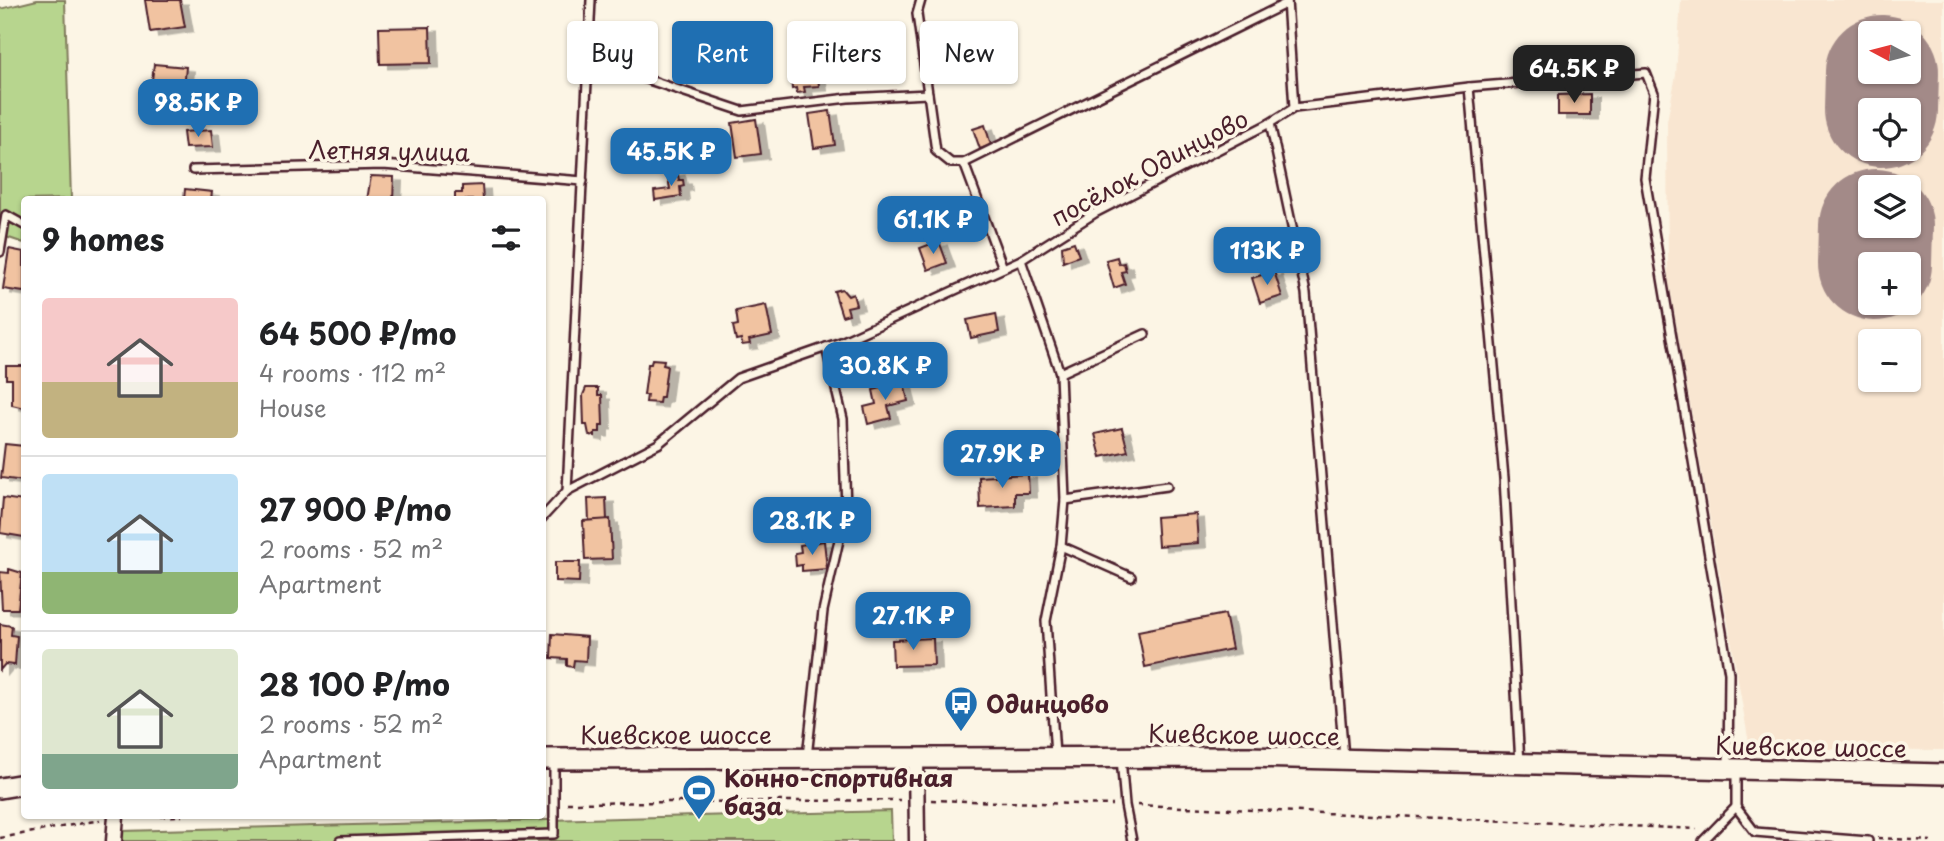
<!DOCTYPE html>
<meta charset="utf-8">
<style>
:root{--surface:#fff;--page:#f6f6f6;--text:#202124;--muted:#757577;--line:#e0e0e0;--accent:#1f6fb2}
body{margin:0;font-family:"Playpen Sans",sans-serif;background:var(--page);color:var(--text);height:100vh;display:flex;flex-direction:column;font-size:26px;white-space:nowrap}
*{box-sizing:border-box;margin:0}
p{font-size:23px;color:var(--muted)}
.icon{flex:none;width:38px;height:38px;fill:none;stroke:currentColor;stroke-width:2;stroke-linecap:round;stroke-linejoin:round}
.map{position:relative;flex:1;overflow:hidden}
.panel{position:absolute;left:21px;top:196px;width:525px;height:623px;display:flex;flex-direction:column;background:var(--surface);border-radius:7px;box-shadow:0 2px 5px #0004}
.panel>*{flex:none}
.banner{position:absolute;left:567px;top:21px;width:665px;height:63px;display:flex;gap:14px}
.needle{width:46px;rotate:277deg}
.buttons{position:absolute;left:1858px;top:21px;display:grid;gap:14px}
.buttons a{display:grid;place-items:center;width:63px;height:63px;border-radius:7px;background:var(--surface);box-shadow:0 2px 5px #0004;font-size:35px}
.price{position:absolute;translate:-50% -60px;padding:0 16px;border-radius:14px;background:var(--accent);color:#fff;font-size:23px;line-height:46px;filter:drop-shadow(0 2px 4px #0008)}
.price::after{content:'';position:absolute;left:50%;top:42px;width:21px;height:16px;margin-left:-10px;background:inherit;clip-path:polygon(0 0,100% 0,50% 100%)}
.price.active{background:#222;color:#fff}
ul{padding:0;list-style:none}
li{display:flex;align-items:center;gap:21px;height:175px;padding:0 21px}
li+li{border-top:2px solid var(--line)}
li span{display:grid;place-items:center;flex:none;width:196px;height:140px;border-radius:7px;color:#555}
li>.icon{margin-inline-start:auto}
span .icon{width:84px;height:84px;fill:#fffc;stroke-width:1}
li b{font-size:30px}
h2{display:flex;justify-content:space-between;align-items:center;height:84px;padding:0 21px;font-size:30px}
.tag{padding:0 24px;border-radius:7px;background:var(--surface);box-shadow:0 2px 5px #0004;font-size:24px;line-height:63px}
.tag.active{background:var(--accent);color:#fff}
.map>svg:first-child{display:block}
.built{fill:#f9e6d1;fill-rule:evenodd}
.green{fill:#b7d58e;stroke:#807a5c;stroke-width:2}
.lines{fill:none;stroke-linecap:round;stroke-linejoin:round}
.runway{stroke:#a38a88;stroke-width:114}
.building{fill:#f1c3a1;stroke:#4a1f2b;stroke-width:2;filter:url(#shadow)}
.service-casing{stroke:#4a1f2b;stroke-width:12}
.minor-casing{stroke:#4a1f2b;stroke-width:19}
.secondary-casing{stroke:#4a1f2b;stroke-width:24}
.path{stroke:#4a1f2b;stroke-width:2.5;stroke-dasharray:5 5;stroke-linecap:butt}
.service{stroke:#fcf5e5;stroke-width:7}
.minor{stroke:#fcf5e5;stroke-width:14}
.secondary{stroke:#fcf5e5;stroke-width:19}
.labels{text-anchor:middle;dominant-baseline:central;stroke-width:7;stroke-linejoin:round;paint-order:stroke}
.street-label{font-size:24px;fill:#4a1f2b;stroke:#fcf5e5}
.poi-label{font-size:24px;font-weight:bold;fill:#4a1f2b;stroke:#fcf5e5;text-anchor:start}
</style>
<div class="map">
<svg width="1944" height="841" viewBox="0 0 1944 841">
<defs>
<filter id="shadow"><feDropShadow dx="8" dy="4.5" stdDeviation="0" flood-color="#0004"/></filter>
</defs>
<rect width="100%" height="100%" fill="#fcf5e5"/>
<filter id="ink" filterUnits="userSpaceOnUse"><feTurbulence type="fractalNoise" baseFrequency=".0143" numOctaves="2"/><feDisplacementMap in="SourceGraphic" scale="14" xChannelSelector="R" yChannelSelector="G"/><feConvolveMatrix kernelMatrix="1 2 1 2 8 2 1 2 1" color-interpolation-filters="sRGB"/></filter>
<g filter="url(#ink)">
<!-- built -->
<path class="built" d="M1681,0H1944V750L1750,749L1668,277L1667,121L1676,75ZM1871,33H1909V72H1871ZM1871,110H1909V149H1871ZM1871,187H1909V226H1871ZM1871,264H1909V303H1871ZM1871,341H1909V380H1871Z"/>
<!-- green -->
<g class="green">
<polygon points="37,0 65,0 71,199 24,200 24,243 0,235 0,9"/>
<polygon points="891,811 892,841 122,841 122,831"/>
</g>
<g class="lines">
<!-- runway -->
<g class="runway">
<polyline points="1881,110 1882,72"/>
<polyline points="1875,264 1876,226"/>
</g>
</g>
<!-- building -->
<g class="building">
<polygon points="145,0 180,0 185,27 150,32"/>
<polygon points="430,27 431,63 380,64 379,28"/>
<polygon points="816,60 819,86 804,87 805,92 797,93 796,88 792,89 790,69 805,67 805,62"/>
<polygon points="154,64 186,67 183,100 150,96"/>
<polygon points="1590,94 1590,115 1558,115 1558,95"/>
<polygon points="830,111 835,145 814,148 809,114"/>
<polygon points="756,119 761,154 737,157 732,123"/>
<polygon points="985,125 991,145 980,149 973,129"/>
<polygon points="211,130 213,147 185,148 183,132"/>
<polygon points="677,171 679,180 683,180 684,186 680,187 681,196 655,200 654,191 670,189 667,173"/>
<polygon points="371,176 394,177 393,200 367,200"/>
<polygon points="482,185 483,200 455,200 455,193 462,193 462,186"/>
<polygon points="185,189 212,192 211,200 184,200"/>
<polygon points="939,241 947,263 928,270 920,248"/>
<polygon points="1074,242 1079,256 1063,262 1062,246"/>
<polygon points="9,249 24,252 24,292 3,289"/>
<polygon points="1117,257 1119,264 1124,263 1126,271 1121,272 1125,284 1114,288 1106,260"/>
<polygon points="1274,271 1282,296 1260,303 1252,278"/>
<polygon points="842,289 848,296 853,294 856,305 847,307 849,314 842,316 834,291"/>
<polygon points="766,305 772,335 749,340 750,344 742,345 741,339 736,340 733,326 738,325 736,311"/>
<polygon points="996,314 999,332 971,338 967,320"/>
<polygon points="652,359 664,360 663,365 667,366 663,397 660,397 659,403 646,402 647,395 644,395 648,364 651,364"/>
<polygon points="6,366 24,366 24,408 12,405 12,379 6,379"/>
<polygon points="904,383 908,401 888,406 891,418 868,424 864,407 876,404 873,390"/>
<polygon points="586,388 598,388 598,395 602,395 603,425 600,425 600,432 595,432 595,436 589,435 587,425 584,425 583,395"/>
<polygon points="1122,428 1128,451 1101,457 1095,434"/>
<polygon points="5,444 24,446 24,481 1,478"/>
<polygon points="1028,474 1029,493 1015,493 1015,506 980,508 979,477"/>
<polygon points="3,498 24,501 24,537 0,533"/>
<polygon points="606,498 607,520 589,521 588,499"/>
<polygon points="1196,514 1198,543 1158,546 1156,517"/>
<polygon points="610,519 612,559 585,560 583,521"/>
<polygon points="824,541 827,569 802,571 802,565 796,566 795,553 801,552 800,545"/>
<polygon points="555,562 580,562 579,582 555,581"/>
<polygon points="9,569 22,573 18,609 2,609 0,572 9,573"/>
<polygon points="1225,614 1232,649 1145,667 1138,631"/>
<polygon points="0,624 12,626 11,635 17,636 15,665 5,664 0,670"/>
<polygon points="552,634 587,637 586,661 574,660 573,667 567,666 567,659 551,658"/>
<polygon points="933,638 934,665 893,666 892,640"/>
</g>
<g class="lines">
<!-- service casing -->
<g class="service-casing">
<g id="service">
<polyline points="921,0 917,14 936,151 951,163 964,163 1287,3"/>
<polyline points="1287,0 1294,108"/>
<polyline points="589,74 628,73 742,111 848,98 928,94"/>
<polyline points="1469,87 1504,478 1520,764"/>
<polyline points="1270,123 1306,293 1344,758"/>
<polyline points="964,163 1003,268"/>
<polyline points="193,170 383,165 583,181"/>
<polyline points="0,252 6,215 24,225"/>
<polyline points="1021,260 1060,373 1065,500 1061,546 1046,621 1055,755"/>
<polyline points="1060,373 1145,334"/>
<polyline points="567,491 658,444 738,378 841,342 1021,260 1095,213 1270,123 1294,108 1469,87 1646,73 1654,93 1645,178 1729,673 1728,767"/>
<polyline points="1065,500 1167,486"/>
<polyline points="542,518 567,491 591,0"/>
<polyline points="1061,546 1131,577"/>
<polyline points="807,757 823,611 846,509 843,419 826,347"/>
<polyline points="1121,758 1125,805 1132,841"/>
<polyline points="1736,770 1736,807 1755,832 1868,841"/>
<polyline points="340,841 554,834 554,760"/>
<polyline points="1703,841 1736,807"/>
</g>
</g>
<!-- minor casing -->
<g class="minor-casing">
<g id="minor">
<polyline points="916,758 917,841"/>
<polyline points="114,841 116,816"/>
</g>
</g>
<!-- secondary casing -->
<g class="secondary-casing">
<g id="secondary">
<polyline points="542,759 1249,757 1944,774"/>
<polyline points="0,788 24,784"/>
</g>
</g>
<!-- path -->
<g class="path">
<polyline points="931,800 1113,805"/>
<polyline points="567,803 900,800"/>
<polyline points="1137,805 1697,829"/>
<polyline points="131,817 182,816"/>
<polyline points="0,838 100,820"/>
<polyline points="1878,838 1931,841"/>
</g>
<!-- service -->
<use href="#service" class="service"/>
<!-- minor -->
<use href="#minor" class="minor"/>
<!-- secondary -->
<use href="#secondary" class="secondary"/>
</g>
</g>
<!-- icons -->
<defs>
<g id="bus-pin" transform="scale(1.75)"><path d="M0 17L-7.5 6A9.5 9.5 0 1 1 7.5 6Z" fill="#1f6fb2" stroke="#fcf5e5"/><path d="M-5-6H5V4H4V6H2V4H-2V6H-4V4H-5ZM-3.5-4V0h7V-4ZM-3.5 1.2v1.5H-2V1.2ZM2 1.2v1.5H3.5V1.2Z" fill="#fff"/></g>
<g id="stadium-pin" transform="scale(1.75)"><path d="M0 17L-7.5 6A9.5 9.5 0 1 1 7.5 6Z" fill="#1f6fb2" stroke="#fcf5e5"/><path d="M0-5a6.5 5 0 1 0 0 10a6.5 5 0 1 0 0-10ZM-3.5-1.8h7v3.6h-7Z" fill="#fff"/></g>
</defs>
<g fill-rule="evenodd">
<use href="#bus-pin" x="961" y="703"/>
<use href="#stadium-pin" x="699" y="791"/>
</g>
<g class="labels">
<!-- street labels -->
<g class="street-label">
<text transform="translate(389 150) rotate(1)">Летняя улица</text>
<text transform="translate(1149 167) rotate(-28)">посёлок Одинцово</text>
<text x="676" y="734">Киевское шоссе</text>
<text transform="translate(1244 734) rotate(1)">Киевское шоссе</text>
<text transform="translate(1811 746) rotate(1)">Киевское шоссе</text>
</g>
<!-- poi labels -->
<g class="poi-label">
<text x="986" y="703">Одинцово</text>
<text x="724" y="777">Конно-спортивная<tspan x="724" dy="28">база</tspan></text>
</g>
</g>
</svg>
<div class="buttons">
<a><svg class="needle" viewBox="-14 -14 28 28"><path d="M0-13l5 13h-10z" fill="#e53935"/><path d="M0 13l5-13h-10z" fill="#757577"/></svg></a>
<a><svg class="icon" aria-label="locate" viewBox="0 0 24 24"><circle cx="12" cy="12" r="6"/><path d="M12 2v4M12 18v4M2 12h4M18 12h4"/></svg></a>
<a><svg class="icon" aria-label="layers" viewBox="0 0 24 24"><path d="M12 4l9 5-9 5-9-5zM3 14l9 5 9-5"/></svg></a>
<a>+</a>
<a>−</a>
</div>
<b class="price active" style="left:1574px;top:105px">64.5K ₽</b>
<b class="price" style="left:198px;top:139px">98.5K ₽</b>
<b class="price" style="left:671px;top:188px">45.5K ₽</b>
<b class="price" style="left:933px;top:256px">61.1K ₽</b>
<b class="price" style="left:1267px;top:287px">113K ₽</b>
<b class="price" style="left:885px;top:402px">30.8K ₽</b>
<b class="price" style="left:1002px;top:490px">27.9K ₽</b>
<b class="price" style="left:812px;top:557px">28.1K ₽</b>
<b class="price" style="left:913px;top:652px">27.1K ₽</b>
<div class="banner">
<a class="tag">Buy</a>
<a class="tag active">Rent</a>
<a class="tag">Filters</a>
<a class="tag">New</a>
</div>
<section class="panel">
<h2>9 homes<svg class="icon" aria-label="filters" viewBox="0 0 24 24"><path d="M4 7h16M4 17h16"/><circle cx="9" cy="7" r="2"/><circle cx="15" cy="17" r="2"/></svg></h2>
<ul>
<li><span style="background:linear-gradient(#f6c9c9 60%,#c2b280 0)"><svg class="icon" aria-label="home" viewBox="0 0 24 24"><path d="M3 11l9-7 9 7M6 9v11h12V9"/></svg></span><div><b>64 500 ₽/mo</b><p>4 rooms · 112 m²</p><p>House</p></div></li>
<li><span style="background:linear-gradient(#bfe0f5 70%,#8fb573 0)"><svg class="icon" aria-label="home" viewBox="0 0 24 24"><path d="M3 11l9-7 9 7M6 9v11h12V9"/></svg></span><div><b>27 900 ₽/mo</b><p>2 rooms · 52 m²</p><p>Apartment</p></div></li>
<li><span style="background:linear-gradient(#dfe7d0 75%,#7fa58c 0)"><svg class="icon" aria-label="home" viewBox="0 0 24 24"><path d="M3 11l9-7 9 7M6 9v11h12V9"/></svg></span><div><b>28 100 ₽/mo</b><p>2 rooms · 52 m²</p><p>Apartment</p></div></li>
</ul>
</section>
</div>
